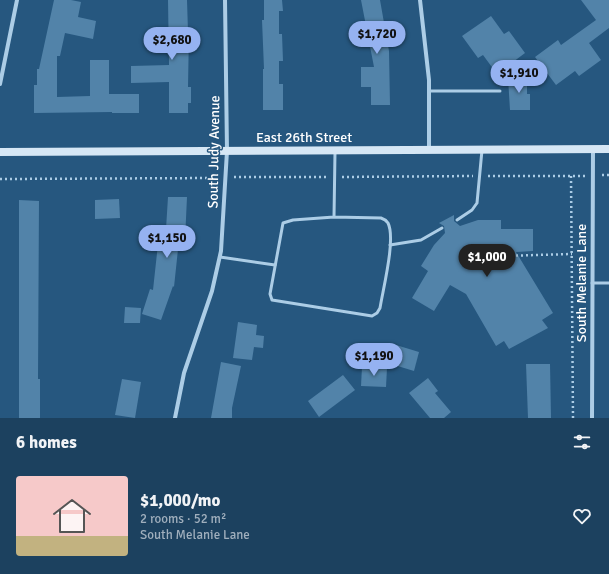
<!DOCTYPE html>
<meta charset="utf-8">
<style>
:root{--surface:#1c415f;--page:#294c68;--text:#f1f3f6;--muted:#a0afbd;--line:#3a5a74;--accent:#95b2f1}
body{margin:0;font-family:Signika,sans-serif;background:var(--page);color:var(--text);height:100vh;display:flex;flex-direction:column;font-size:15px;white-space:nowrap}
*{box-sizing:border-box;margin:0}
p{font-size:13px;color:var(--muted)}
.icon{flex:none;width:22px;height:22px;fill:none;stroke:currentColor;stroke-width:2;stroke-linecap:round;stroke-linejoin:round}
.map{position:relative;height:418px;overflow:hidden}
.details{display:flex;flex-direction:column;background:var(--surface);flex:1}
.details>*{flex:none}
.price{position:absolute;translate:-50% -34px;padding:0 9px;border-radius:14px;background:var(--accent);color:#111;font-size:13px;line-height:26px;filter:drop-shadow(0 1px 2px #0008)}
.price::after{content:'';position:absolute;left:50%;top:24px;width:12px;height:9px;margin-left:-6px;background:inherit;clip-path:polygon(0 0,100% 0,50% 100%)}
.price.active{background:#222;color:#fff}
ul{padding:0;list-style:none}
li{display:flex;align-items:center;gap:12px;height:100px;padding:0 16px}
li+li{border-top:1px solid var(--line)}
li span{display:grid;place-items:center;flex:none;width:112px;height:80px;border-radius:4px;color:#555}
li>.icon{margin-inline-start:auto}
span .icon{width:48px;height:48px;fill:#fffc;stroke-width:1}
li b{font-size:17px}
h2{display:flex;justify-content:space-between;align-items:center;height:48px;padding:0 16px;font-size:17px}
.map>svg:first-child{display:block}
.building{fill:#5283a9}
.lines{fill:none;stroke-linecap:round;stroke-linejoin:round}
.path{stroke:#accde6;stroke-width:2.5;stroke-dasharray:2 3;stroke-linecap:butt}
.lane{stroke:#accde6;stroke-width:3}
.street{stroke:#accde6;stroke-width:4}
.secondary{stroke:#d6e7f5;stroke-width:8}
.labels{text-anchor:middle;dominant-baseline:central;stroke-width:3;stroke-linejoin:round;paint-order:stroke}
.street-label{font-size:14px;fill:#fff;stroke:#26577f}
</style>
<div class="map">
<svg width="609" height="418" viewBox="0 0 609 418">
<rect width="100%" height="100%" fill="#26577f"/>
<!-- building -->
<g class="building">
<polygon points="54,0 71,0 81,2 78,17 96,21 93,39 65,33 60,56 57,56 57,97 90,96 90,60 109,60 109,94 139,94 139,113 112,113 112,112 34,113 34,85 37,85 37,69 39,69"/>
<polygon points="168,0 187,0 188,32 189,32 188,87 191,87 191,103 188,103 188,113 169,113 169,82 131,83 131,66 169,65"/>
<polygon points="264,0 282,0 283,11 279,11 279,34 282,34 283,61 279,61 279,84 283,84 283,110 263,110 263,69 264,69 262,20 264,20"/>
<polygon points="361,0 380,0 389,51 390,105 371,105 371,87 361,87 361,67 374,67"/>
<polygon points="581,0 609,0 609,28 589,43 601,60 579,76 575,71 556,85 535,57 558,40 561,45 596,20"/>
<polygon points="491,16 504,34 509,31 525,53 497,74 483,55 478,58 462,36"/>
<polygon points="508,78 527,78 527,94 530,94 530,110 510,110"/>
<polygon points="168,197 187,197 185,240 179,240 174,287 173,286 161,320 142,314 150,289 153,290 158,244 165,245"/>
<polygon points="119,199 120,218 95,219 95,200"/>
<polygon points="19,200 39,201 38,379 40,379 40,418 19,418"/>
<polygon points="454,215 454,221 460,226 478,220 501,220 501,229 533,229 533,251 516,252 553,313 542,320 548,328 509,349 504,341 496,346 466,294 450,285 434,311 412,298 428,271 421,266 434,245 445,233 444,226 439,223"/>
<polygon points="125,307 141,308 140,323 124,323"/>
<polygon points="238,322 257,325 256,335 264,336 263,348 254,347 252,360 233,358"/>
<polygon points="396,345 419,352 414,371 391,364"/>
<polygon points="221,362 241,366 232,408 232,418 211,418"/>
<polygon points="526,364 550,364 551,418 528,418"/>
<polygon points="362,367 387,368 386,387 361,386"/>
<polygon points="343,375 355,390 319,417 308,401"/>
<polygon points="428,378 438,391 435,393 451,412 444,418 430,418 409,393"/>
<polygon points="122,379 141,382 135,418 115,415"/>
</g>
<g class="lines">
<!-- path -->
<g class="path">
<polyline points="602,175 609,175"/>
<polyline points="488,176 585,176"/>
<polyline points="571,176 573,418"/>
<polyline points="234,177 327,177"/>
<polyline points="342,177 473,176"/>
<polyline points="0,179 217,178"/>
<polyline points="501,256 572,254"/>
</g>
<!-- lane -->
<g class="lane">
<polyline points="429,91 500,91"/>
<path d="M334,217L293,220L283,223L270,294L272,300L372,316L377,313L380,308C383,289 396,239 388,223C386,220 384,219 381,218L334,217L335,152"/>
<polyline points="457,220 472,210 477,203 482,150"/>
<polyline points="390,245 421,240 442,228"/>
<polyline points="220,257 275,265"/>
<polyline points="592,283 609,283"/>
</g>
<!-- street -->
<g class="street">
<polyline points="420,0 429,80 429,150"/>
<polyline points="0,84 17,0"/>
<polyline points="175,418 184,373 212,291 221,251 227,151 225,0"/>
<polyline points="592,418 593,149"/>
</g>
<!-- secondary -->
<polyline class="secondary" points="0,152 609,149"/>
</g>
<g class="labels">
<!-- street labels -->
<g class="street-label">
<text x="304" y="137">East 26th Street</text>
<text transform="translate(214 152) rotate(-89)">South Judy Avenue</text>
<text transform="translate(581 283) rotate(-90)">South Melanie Lane</text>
</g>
</g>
</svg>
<b class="price" style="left:377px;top:55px">$1,720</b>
<b class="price" style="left:172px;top:61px">$2,680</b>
<b class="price" style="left:519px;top:94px">$1,910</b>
<b class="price" style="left:167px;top:259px">$1,150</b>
<b class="price active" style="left:487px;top:278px">$1,000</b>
<b class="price" style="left:374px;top:377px">$1,190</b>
</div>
<section class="details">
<h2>6 homes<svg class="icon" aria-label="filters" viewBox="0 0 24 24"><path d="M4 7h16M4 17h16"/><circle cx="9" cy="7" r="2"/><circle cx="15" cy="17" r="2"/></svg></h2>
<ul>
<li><span style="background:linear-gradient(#f6c9c9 75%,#c2b280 0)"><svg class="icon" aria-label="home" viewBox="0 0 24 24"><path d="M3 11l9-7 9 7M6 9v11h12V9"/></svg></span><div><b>$1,000/mo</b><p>2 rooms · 52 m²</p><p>South Melanie Lane</p></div><svg class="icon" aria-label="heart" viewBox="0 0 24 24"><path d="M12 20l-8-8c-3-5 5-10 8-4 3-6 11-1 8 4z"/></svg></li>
</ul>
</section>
